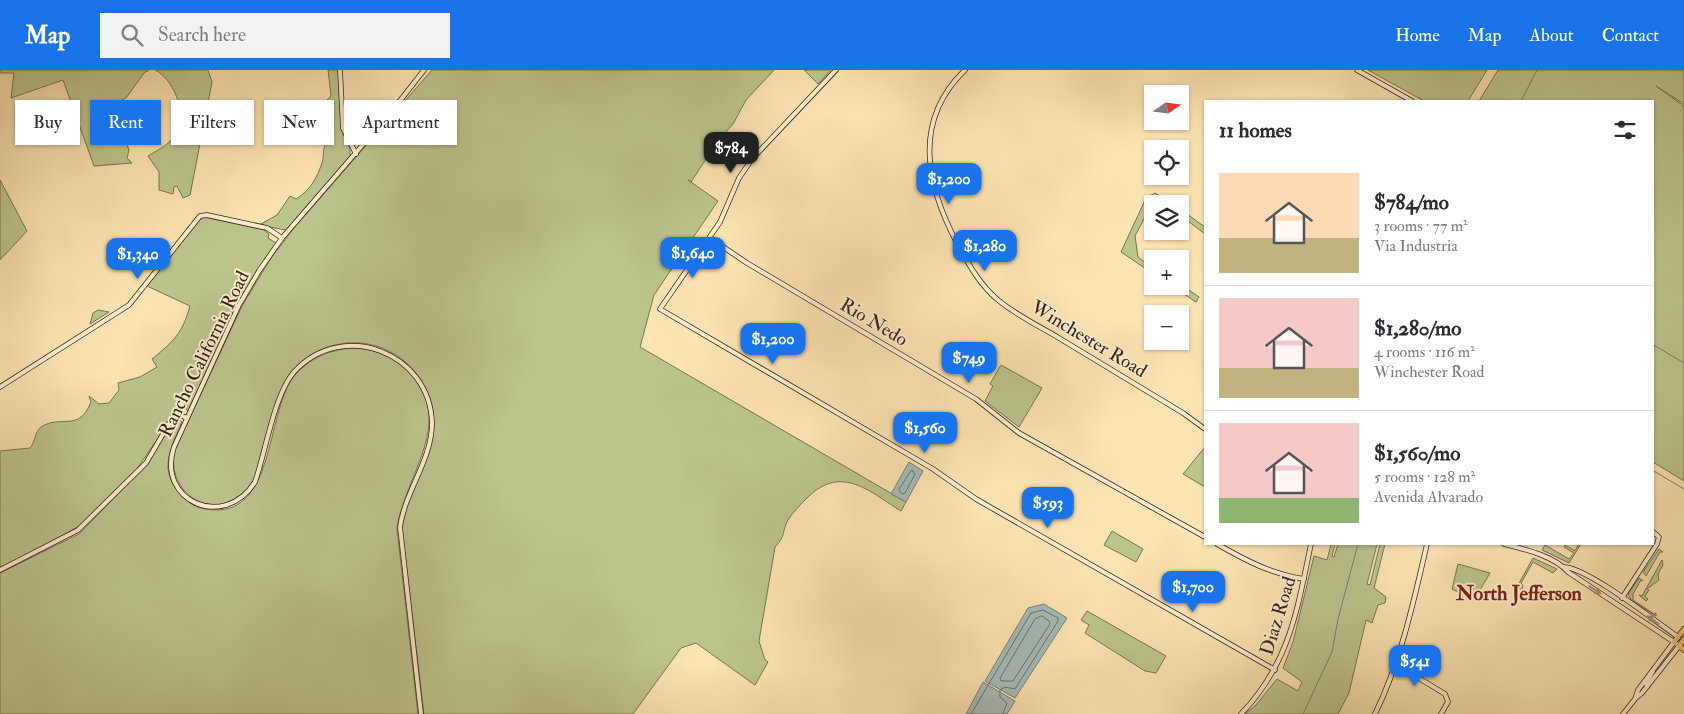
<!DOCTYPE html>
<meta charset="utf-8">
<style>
:root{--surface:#fff;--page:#f2f2f3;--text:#2b2b33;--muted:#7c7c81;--line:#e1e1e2;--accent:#1a73e8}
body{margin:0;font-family:"IM FELL Double Pica",serif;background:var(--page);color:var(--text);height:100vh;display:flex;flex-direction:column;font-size:19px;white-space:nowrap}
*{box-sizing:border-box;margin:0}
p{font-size:16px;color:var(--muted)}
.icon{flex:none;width:28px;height:28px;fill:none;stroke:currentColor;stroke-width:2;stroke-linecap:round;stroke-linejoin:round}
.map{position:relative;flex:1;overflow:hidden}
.drawer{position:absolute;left:1204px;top:30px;width:450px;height:445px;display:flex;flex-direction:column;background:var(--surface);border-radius:0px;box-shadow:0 1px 4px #0004}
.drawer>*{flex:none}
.banner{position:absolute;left:15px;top:30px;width:475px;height:45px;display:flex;gap:10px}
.needle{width:32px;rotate:76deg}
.buttons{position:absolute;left:1144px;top:15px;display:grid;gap:10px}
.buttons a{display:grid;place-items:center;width:45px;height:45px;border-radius:0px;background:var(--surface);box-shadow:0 1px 4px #0004;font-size:25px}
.price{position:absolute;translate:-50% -42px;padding:0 11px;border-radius:10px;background:var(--accent);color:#fff;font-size:16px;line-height:32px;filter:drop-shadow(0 1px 2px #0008)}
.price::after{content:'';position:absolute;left:50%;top:30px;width:15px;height:11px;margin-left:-8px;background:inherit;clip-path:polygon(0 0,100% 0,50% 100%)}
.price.on{background:#222;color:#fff}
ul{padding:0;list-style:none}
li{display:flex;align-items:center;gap:15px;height:125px;padding:0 15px}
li+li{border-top:1px solid var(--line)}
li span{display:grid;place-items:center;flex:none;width:140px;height:100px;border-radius:0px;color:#555}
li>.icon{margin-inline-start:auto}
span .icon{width:60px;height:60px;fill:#fffc;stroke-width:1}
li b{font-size:21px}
h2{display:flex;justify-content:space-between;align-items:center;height:60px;padding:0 15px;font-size:21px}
.tag{padding:0 18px;border-radius:0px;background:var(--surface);box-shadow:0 1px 4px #0004;font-size:18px;line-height:45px}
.tag.on{background:var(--accent);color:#fff}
header{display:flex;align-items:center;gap:30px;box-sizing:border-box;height:70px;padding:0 25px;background:var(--accent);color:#fff}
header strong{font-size:24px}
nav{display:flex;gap:28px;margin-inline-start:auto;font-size:18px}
.search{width:350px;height:45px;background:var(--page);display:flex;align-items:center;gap:12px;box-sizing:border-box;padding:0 18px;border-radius:0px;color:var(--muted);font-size:19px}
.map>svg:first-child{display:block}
.green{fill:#bcc48e;stroke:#767453}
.water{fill:#a4bbb7;stroke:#767e77}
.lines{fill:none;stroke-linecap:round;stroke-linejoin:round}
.shore{stroke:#6a6f68;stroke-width:1}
.stream{stroke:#767e77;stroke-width:1}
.secondary-casing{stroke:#312318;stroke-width:5.5}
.primary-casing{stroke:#312318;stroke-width:6}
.secondary{stroke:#fdedcd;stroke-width:4}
.primary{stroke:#eec279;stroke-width:4.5}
.oneway{fill:#a1927c}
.labels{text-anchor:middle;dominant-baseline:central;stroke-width:4;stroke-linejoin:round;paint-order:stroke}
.street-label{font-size:19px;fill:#312318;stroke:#fdedcd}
.neighbourhood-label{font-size:20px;font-weight:bold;fill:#7a1f14;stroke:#fdedcd}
</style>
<header>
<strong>Map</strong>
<div class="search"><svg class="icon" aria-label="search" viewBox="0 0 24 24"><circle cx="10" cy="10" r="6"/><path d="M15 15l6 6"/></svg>Search here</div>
<nav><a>Home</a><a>Map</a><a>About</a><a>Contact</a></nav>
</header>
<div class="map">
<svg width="1684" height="644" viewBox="0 0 1684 644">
<rect width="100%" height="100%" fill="#fce3b2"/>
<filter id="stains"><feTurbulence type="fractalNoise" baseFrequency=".004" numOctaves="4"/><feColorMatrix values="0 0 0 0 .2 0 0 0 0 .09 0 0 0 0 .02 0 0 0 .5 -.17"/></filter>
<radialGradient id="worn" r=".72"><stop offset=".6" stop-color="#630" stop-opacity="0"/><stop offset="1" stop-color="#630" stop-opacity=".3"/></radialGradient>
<!-- green -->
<g class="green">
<polygon points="0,0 149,0 144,3 126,28 95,44 98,47 114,52 121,59 129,80 127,88 132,93 94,96 63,10 11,28 14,3 0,3"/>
<path d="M155,0H208L212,12L190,125L183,128L177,116L174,117L173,124L159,120V102L148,86C158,80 172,73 178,61C187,43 173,8 155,0Z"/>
<path d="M328,0H338L339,4L341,59L350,79V86L286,160L259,155L277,145L290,126L296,129C311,120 317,107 322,93C325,84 321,78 328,72L329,35L326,31L331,26Z"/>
<path d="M432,0H774L746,30L733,54L717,72L691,112L688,110L718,131L654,225L640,277L906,432L901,441C870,422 842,394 808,427C801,434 793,442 788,450C781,463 787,464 775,477L759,571L765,590L768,592L755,615L696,573L681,578L633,644H424L402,458C410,402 460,358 415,302C401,285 380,274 359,273C333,271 305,283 290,304C268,335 267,401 244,424C211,455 162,419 176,377L242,236L271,188L295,157Z"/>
<polygon points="804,0 831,0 818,14"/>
<polygon points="1368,0 1487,0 1468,31 1424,31"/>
<polygon points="1498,0 1684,0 1684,34 1656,16 1684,36 1684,411 1653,392 1652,31 1479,31"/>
<polygon points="0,110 27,161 0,190"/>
<polygon points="1155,123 1173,134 1152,134 1135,166 1138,187 1152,198 1152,203 1121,182 1146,128"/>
<polygon points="1180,139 1205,157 1205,164 1180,145"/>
<path d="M204,147L264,160L269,164L268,168L276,173L239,231L188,341L186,339L189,330L182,327L168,351L159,358L161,364L134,403L81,455L32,483L0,497V381L30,378C35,372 35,362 41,357C61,344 79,363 91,332L89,326L99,334L109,333L119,320L118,313L140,307L157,297L152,289C174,271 182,264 190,236L147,216L194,154Z"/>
<polygon points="1180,214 1199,227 1196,232 1172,216 1180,216"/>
<polygon points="98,240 109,242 90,254 93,243"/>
<path d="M352,278C373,278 392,286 407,300C459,350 404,405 397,459L418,644H0V503L79,464L146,395L170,356L178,348L182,352C176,367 167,382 168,399C170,413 178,424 190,433C198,439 209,440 219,440C276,436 266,340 295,305C310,288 329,280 352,278Z"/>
<polygon points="1001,295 1042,318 1019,357 985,331 993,316 990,314"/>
<polygon points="1205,377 1205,417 1183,404"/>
<polygon points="1112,461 1143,479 1136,492 1104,475"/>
<polygon points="1331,474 1335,474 1332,486 1334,487 1338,474 1377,474 1367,514 1370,515 1380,474 1385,474 1374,518 1386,527 1385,533 1378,535 1372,553 1366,550 1349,623 1338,644 1245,644 1256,635 1277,609 1298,621 1302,612 1283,598 1293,572 1314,486 1327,490"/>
<polygon points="1577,474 1581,474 1569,493 1542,480 1545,475 1569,489 1574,483 1564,477 1565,475 1575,481 1578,475"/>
<polygon points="1659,479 1663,482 1660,482 1646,506 1643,502"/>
<polygon points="1533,488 1557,499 1553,503 1533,492 1521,513 1523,516 1522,520 1517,517"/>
<polygon points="1662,490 1663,495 1658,504 1659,510 1647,519 1649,520 1645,526 1648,529 1646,531 1639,525 1642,526"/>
<polygon points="1458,494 1490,503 1474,530 1452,519"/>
<polygon points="1639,508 1643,511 1641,510 1633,524 1633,530 1654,544 1656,543 1656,546 1631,530 1628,524"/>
<polygon points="1087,541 1166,586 1156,603 1145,601 1085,563 1089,555 1081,550"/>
</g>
<!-- water -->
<g class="water">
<polygon points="909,392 923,401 906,432 891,424"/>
<polygon points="1044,534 1067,548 1015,628 985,611 1028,538"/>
<polygon points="983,612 1015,631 1007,644 966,644"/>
</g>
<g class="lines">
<!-- shore -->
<g class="shore">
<polygon points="912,400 915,404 905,423 902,424 899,420"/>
<polygon points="1042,546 1049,551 1050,554 1013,611 1001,611 1000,608 1035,549"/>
<polyline points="971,644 1031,543 1043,540 1058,548 1058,551 1015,619 1005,617 1000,620 1000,627 1007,633 1003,644"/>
</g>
<!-- stream -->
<g class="stream">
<polyline points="1521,31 1537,0"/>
<polyline points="1652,274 1684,293"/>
<polyline points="1652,400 1684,419"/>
<polyline points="1303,644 1332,582 1338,549 1358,474"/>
</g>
<!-- secondary casing -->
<g class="secondary-casing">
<g id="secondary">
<polyline points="340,0 343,58 356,84"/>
<polyline points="836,0 752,89 739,108 720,152 660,239 933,399 976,429 1275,600"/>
<path d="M965,0C911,52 927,117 958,175C969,195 980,215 998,230C1016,245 1039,256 1059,268C1100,293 1141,318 1183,343L1205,359"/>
<polyline points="1357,0 1412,31"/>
<polyline points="710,168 747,193 976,329 1019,363 1205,467"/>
<polyline points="0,317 129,235 200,146 207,145 267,158 282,168"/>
<path d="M1217,474C1245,490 1271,504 1304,509"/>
<path d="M1504,474C1524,479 1555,486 1568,502L1674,572L1638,620L1635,629L1623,644"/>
<path d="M1564,497C1588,498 1655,551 1678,567"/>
<polyline points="0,500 78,460 146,393 173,347 180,345 187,348"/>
<polyline points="1622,528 1657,474 1659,467 1652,461"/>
<polyline points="1394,593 1445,624 1448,632 1441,644"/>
<polyline points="1647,617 1646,613 1653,601"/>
<polyline points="1636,628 1642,623 1679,576"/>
<path d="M421,644L400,457C405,421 432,390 432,353C430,282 342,249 294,302C274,325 266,381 255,412C224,461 156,431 174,377L239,235L259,201L282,168L392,41L424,0"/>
<path d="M1241,644C1290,593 1297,540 1311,474"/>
<path d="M1375,644C1401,591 1414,530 1427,474"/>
</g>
</g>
<!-- primary casing -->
<g class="primary-casing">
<g id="primary">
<polyline points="1684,559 1674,572 1684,580"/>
<polyline points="1679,576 1684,569"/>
</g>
</g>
<!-- secondary -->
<use href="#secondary" class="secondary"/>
<!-- primary -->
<use href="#primary" class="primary"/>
</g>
<!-- one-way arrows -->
<defs><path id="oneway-solid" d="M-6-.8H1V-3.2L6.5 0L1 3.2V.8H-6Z" transform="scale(1.25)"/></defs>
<g class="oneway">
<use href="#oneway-solid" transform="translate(1595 520) rotate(34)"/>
<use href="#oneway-solid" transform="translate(1653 550) rotate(-145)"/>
</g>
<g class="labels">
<!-- street labels -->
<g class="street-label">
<text transform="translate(874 252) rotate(31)">Rio Nedo</text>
<text transform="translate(1089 269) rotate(31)">Winchester Road</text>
<text transform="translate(204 284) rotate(-64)">Rancho California Road</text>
<text transform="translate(1278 546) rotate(-73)">Diaz Road</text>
</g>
<!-- neighbourhood labels -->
<g class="neighbourhood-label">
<text x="1519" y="523">North Jefferson</text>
</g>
</g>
<rect width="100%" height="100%" filter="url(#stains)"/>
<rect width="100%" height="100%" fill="url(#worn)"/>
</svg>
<div class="buttons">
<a><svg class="needle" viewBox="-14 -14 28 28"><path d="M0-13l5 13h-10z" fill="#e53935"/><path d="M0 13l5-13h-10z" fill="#7c7c81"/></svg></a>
<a><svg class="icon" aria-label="locate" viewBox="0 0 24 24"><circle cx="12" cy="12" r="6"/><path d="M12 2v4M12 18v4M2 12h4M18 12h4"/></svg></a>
<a><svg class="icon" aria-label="layers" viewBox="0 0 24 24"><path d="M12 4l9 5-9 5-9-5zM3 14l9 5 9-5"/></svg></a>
<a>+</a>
<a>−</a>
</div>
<b class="price on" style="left:731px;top:104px">$784</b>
<b class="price" style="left:949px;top:135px">$1,200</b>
<b class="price" style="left:985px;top:202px">$1,280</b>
<b class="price" style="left:693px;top:209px">$1,640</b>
<b class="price" style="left:138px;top:210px">$1,340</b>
<b class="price" style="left:773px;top:295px">$1,200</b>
<b class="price" style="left:969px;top:314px">$749</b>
<b class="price" style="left:925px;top:384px">$1,560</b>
<b class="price" style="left:1048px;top:459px">$593</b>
<b class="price" style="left:1193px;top:543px">$1,700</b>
<b class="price" style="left:1415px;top:617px">$541</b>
<div class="banner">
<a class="tag">Buy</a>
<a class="tag on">Rent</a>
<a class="tag">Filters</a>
<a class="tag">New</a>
<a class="tag">Apartment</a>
</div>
<section class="drawer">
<h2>11 homes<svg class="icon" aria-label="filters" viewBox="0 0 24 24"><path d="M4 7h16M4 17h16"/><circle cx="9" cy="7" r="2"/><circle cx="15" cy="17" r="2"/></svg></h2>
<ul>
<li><span style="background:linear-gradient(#ffd9b3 65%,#c2b280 0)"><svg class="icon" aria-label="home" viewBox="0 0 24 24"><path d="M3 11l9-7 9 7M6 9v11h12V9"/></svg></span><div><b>$784/mo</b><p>3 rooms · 77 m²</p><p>Via Industria</p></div></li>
<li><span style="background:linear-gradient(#f6c9c9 70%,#c2b280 0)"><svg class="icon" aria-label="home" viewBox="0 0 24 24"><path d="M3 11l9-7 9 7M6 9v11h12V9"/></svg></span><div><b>$1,280/mo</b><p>4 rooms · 116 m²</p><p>Winchester Road</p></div></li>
<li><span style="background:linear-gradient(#f6c9c9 75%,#8fb573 0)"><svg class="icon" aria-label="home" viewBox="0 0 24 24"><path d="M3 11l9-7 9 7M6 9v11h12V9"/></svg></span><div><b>$1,560/mo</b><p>5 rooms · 128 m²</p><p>Avenida Alvarado</p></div></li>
</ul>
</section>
</div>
